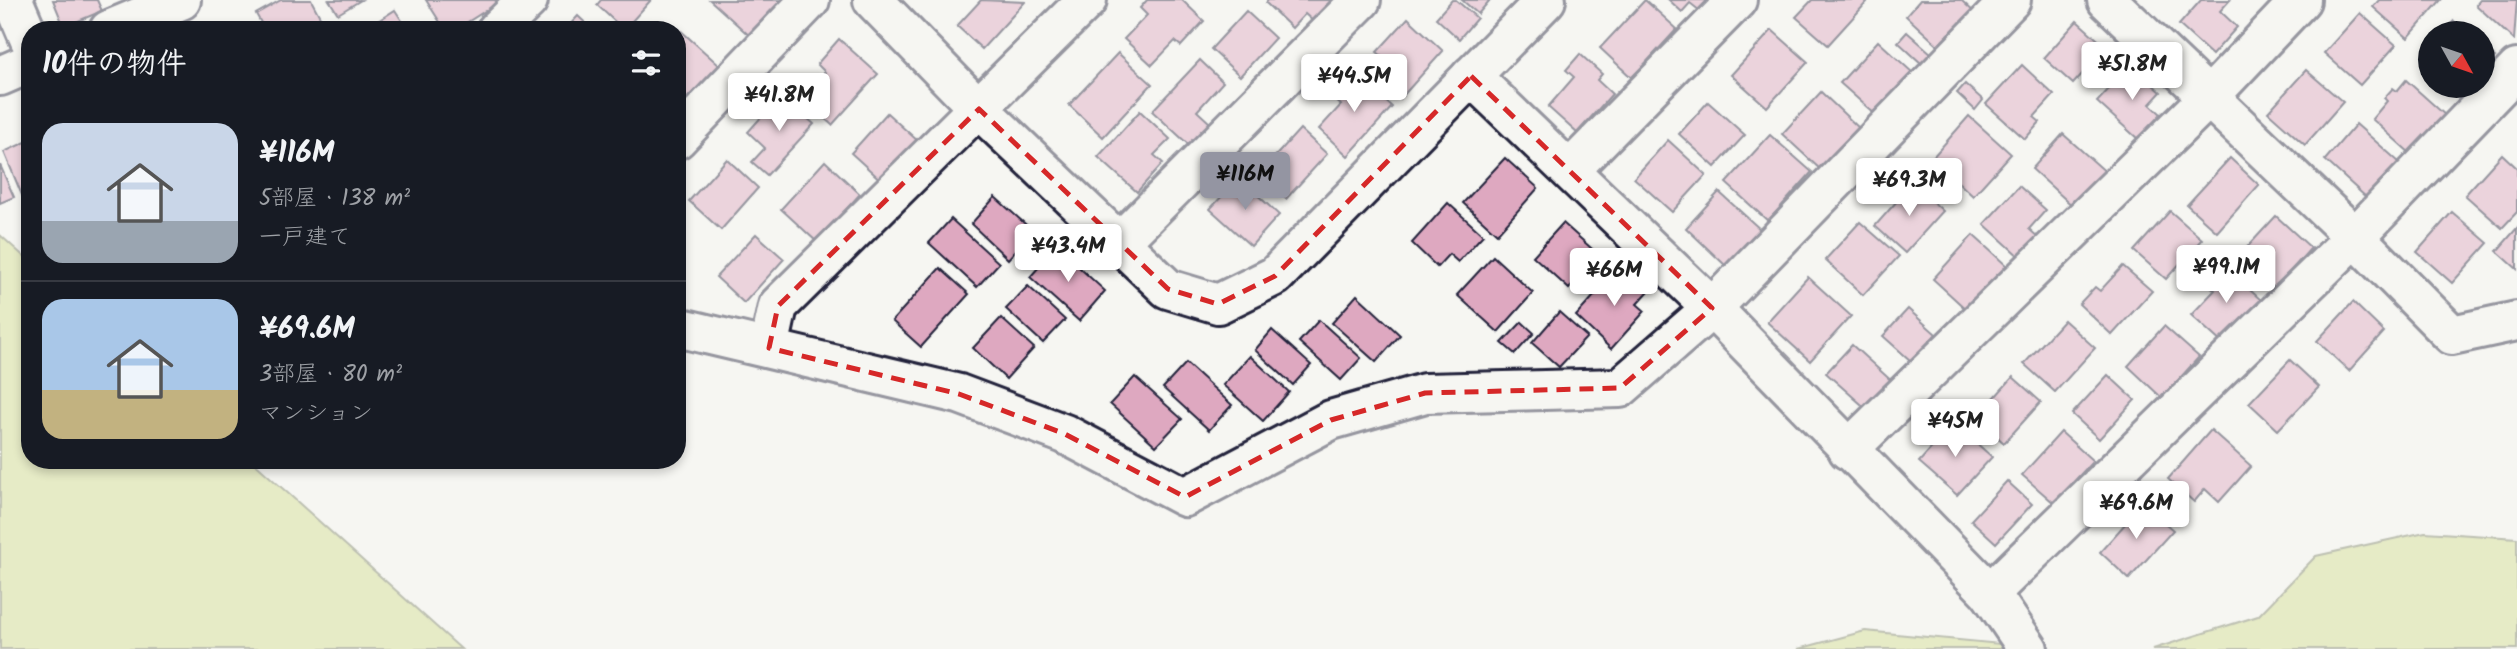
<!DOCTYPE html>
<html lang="ja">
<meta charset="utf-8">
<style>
:root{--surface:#171b24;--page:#242831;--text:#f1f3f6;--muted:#9ea1a6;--line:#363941;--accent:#9495a2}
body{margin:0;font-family:Kalam,"Klee One",sans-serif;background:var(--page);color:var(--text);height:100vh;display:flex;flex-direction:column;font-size:26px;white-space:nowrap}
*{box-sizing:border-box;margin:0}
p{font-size:23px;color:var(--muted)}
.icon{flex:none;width:38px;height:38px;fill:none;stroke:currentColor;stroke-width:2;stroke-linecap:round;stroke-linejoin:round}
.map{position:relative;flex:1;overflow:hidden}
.sheet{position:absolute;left:21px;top:21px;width:665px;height:448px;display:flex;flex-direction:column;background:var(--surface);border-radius:28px;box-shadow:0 4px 10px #0003}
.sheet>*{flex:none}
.needle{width:46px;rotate:130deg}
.fabs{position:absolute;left:2418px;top:21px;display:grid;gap:14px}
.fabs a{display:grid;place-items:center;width:77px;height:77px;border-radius:50%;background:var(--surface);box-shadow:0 4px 10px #0003;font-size:35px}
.price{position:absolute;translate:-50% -60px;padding:0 16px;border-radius:7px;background:#fff;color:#222;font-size:23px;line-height:46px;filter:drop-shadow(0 2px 4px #0008)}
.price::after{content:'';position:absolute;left:50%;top:42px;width:21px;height:16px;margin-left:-10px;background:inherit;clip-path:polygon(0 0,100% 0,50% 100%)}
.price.on{background:var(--accent);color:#111}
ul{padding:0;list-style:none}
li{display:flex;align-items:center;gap:21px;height:175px;padding:0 21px}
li+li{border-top:2px solid var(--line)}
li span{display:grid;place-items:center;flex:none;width:196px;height:140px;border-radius:21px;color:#555}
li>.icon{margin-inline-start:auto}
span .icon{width:84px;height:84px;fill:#fffc;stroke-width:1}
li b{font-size:30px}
h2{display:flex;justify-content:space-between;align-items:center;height:84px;padding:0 21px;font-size:30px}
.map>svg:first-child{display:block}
.green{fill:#d2dd90;stroke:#7a8066;stroke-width:2}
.building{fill:#dea8c0;stroke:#22223b;stroke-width:2}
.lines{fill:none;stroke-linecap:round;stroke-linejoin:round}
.minor-casing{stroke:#22223b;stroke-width:44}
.minor{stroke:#f6f6f2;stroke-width:38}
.marked{fill:none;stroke:#d62828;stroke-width:5;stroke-dasharray:14 9;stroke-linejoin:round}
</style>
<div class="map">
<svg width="2517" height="649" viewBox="0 0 2517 649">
<rect width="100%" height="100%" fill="#f6f6f2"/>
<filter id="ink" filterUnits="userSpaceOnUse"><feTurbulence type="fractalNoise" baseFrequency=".0143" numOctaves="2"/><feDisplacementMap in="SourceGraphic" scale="14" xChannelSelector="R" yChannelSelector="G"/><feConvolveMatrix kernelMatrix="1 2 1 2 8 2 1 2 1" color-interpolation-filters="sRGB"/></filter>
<g filter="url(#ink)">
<!-- green -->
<g class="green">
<polygon points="0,235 30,262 30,460 251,460 461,649 0,649"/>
<polygon points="2425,532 2517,538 2517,649 2153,649 2258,616 2316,556"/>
<polygon points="1865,631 2053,649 1798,649"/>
</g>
<!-- building -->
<g class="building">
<polygon points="53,0 97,0 102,11 64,27"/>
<polygon points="281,0 311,0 325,26 318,30 265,30 256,14"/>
<polygon points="329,0 361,0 338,14"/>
<polygon points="426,0 497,0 499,2 455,30 445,30"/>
<polygon points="601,0 651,0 624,30 597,5"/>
<polygon points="710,0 786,0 752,38"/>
<polygon points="981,0 1025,2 982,49 957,26"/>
<polygon points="1147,0 1182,0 1204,21 1181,46 1175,41 1152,65 1124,39 1147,15 1140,8"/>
<polygon points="1268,0 1335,0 1315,23 1305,14 1292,28 1266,3"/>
<polygon points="1452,0 1456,0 1477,18 1459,39 1436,18"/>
<polygon points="1462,0 1490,0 1478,14"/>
<polygon points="1645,0 1677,29 1632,78 1600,48"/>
<polygon points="1669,0 1710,0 1700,11 1690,3 1682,12"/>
<polygon points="1812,0 1865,0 1867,2 1828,45 1796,17"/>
<polygon points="1920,0 1961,0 1976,14 1943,50 1906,16"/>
<polygon points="2201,0 2230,0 2220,11 2237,27 2212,55 2179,25"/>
<polygon points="2379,0 2441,0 2408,38 2373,7"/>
<polygon points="2480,0 2517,0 2514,40 2476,5"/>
<polygon points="395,10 408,30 364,30"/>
<polygon points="1246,11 1275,38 1240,76 1211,49"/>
<polygon points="2360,13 2396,45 2360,85 2324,53"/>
<polygon points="578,16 593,30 565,30"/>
<polygon points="1408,18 1443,51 1400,99 1374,76 1388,61 1377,52"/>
<polygon points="2077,21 2106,47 2099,55 2104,61 2088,78 2083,73 2073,84 2044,58"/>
<polygon points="2454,21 2467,33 2443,33"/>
<polygon points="679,29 720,66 687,102 677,92"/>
<polygon points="1772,30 1808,62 1767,107 1731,75"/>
<polygon points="1907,32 1932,54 1922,64 1898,42"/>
<polygon points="839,39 878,74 832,125 801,97 825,72 817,64"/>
<polygon points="1878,41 1913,73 1876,115 1840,83"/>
<polygon points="2483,47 2495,57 2483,70"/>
<polygon points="1118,53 1152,84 1103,137 1069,105"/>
<polygon points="1580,54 1602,74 1597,80 1612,94 1577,133 1548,107 1574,77 1566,70"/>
<polygon points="1200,60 1223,82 1197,111 1210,123 1189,145 1152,111"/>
<polygon points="2022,65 2054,95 2034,117 2040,122 2025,139 1986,104"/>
<polygon points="2131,65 2161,92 2150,104 2161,114 2138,139 2097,102"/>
<polygon points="2306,70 2343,102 2305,145 2268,112"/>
<polygon points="1354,72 1392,107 1348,156 1319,129 1341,105 1331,97"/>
<polygon points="2406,80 2445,115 2411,154 2372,119 2387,101 2384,98 2393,88 2397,91"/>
<polygon points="1965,84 1983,100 1975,110 1957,93"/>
<polygon points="1821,92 1859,128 1821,170 1782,134"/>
<polygon points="781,95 814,124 767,175 752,162 765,148 748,132"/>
<polygon points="1708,102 1745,135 1715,167 1679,134"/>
<polygon points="1140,111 1170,139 1154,155 1163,163 1137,192 1098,157"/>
<polygon points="887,113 919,142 883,182 851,153"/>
<polygon points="1969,116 2011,154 1973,196 1932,158"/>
<polygon points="2356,124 2399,162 2367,198 2325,160"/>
<polygon points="1300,129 1327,154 1286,199 1268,183 1279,170 1270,162"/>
<polygon points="2063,134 2108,174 2076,209 2032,169"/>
<polygon points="1770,135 1812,172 1768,221 1726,183"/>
<polygon points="30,140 30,203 26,205 4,152"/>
<polygon points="1668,140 1706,175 1672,212 1634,178"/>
<polygon points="2502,154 2517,168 2517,212 2502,228 2465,195"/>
<polygon points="1505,158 1538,188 1497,234 1463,203"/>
<polygon points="2230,158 2259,185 2217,232 2187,205"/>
<polygon points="727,159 758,188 721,230 689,201"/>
<polygon points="825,161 860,194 817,242 781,209"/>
<polygon points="0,165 14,197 0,203"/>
<polygon points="1239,178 1279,215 1251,246 1210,209"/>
<polygon points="1913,183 1943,211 1905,253 1875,226"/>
<polygon points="2019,186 2046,210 2029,229 2040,239 2022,259 1984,224"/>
<polygon points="1719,192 1761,230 1727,267 1686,228"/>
<polygon points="995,197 1033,231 1008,259 971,224"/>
<polygon points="1448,203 1483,235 1458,262 1449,254 1437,267 1412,243"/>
<polygon points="2170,211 2202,239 2166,279 2134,251"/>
<polygon points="2452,212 2488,243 2452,283 2417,252"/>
<polygon points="2276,216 2311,248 2275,288 2239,256"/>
<polygon points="951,219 999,263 977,287 929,243"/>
<polygon points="1860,222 1899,256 1863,295 1825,260"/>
<polygon points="1563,223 1600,256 1569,289 1533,256"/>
<polygon points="2517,228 2517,269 2497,251"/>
<polygon points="756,234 784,259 744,303 716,277"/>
<polygon points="1973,235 2008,267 1968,311 1933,279"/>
<polygon points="1057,247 1105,291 1079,321 1030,277"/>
<polygon points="1493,256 1533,293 1498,332 1457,295"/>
<polygon points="2223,265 2262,301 2223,344 2191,315 2215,290 2207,283"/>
<polygon points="1621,266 1649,291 1637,304 1645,311 1611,349 1576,316"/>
<polygon points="2123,266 2152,291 2112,335 2079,304 2095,287 2100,291"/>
<polygon points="940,268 969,294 921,347 892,321"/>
<polygon points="1808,277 1851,316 1810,361 1767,322"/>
<polygon points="1028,286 1065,320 1043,343 1006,309"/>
<polygon points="1357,295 1400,335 1376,362 1332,323"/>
<polygon points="2353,302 2384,332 2349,371 2317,341"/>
<polygon points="1908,309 1936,334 1911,361 1883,336"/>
<polygon points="1559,312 1587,337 1559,367 1532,343"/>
<polygon points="1001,318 1034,348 1006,379 973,348"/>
<polygon points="1319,320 1361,358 1341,380 1299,342"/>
<polygon points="2064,320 2095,348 2055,392 2024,364"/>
<polygon points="1522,322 1534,333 1515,354 1502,343"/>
<polygon points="2164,326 2199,357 2162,398 2128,366"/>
<polygon points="1272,330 1311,365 1293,385 1255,350"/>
<polygon points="1852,345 1895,384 1870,412 1826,373"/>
<polygon points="1250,356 1289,392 1263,421 1223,385"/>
<polygon points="2290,360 2319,387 2278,430 2249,403"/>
<polygon points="1186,363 1232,405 1209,430 1163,388"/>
<polygon points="2108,375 2135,400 2099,439 2072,414"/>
<polygon points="1135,377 1182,419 1156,446 1110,404"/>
<polygon points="2013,377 2041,402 2004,443 1976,418"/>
<polygon points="1954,423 1992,457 1957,495 1919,462"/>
<polygon points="2211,430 2251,466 2219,502 2205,489 2194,502 2168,479"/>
<polygon points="2061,432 2093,461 2054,503 2022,475"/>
<polygon points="2007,481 2032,504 1996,543 1971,520"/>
<polygon points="2143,504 2173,530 2129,579 2100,552"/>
</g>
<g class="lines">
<!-- minor casing -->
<g class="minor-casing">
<g id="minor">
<polyline points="13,0 30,40"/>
<polyline points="873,0 979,109 1168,289 1218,304 1275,276 1546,0"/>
<polyline points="2107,0 2355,237 2452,335 2517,321"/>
<polyline points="109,30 181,0"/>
<polyline points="497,30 528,0"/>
<polyline points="0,76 30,63"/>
<polyline points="1471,76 1712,308 1990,593 2355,237 2517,69"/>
<polyline points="677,139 810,0"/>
<polyline points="1570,170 1737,0"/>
<polyline points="1120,242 1361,0"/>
<polyline points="677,327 959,394 1065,434 1185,497 1331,420 1425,393 1620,388 1712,308 2011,0"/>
<polyline points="769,348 778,306 1087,0"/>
<polyline points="1848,450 2208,98 2301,0"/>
<polyline points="1990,593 2028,649"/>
</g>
</g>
<!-- minor -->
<use href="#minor" class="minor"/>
</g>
</g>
<!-- marked area -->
<path d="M0 0H2517V649H0ZM1471,76L1712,308L1620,388L1425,393L1331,420L1185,497L1065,434L959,394L769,348L778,306L979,109L1168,289L1218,304L1275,276Z" fill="#f6f6f2" fill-opacity=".55" fill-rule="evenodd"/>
<path class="marked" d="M1471,76L1712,308L1620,388L1425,393L1331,420L1185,497L1065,434L959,394L769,348L778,306L979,109L1168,289L1218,304L1275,276Z"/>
</svg>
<div class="fabs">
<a><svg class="needle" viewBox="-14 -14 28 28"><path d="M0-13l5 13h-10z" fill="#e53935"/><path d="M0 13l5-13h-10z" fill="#9ea1a6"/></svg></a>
</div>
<b class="price" style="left:2132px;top:102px">¥51.8M</b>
<b class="price" style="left:1354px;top:114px">¥44.5M</b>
<b class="price" style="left:779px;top:133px">¥41.8M</b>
<b class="price on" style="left:1245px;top:212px">¥116M</b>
<b class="price" style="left:1909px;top:218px">¥69.3M</b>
<b class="price" style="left:1068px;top:284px">¥43.4M</b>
<b class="price" style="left:2226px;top:305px">¥99.1M</b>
<b class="price" style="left:1614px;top:308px">¥66M</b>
<b class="price" style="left:1955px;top:459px">¥45M</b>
<b class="price" style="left:2136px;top:541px">¥69.6M</b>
<section class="sheet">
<h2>10件の物件<svg class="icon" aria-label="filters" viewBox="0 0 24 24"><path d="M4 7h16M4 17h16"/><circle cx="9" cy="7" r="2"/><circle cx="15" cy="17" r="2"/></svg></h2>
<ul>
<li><span style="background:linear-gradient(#c9d6e8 70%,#9aa5b1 0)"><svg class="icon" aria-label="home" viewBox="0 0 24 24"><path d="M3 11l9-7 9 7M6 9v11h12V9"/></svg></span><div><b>¥116M</b><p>5部屋 · 138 m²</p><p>一戸建て</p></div></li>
<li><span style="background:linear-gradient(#a9c7e8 65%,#c2b280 0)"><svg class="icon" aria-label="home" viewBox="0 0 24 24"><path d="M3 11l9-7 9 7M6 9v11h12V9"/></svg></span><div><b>¥69.6M</b><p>3部屋 · 80 m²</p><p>マンション</p></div></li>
</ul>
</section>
</div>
